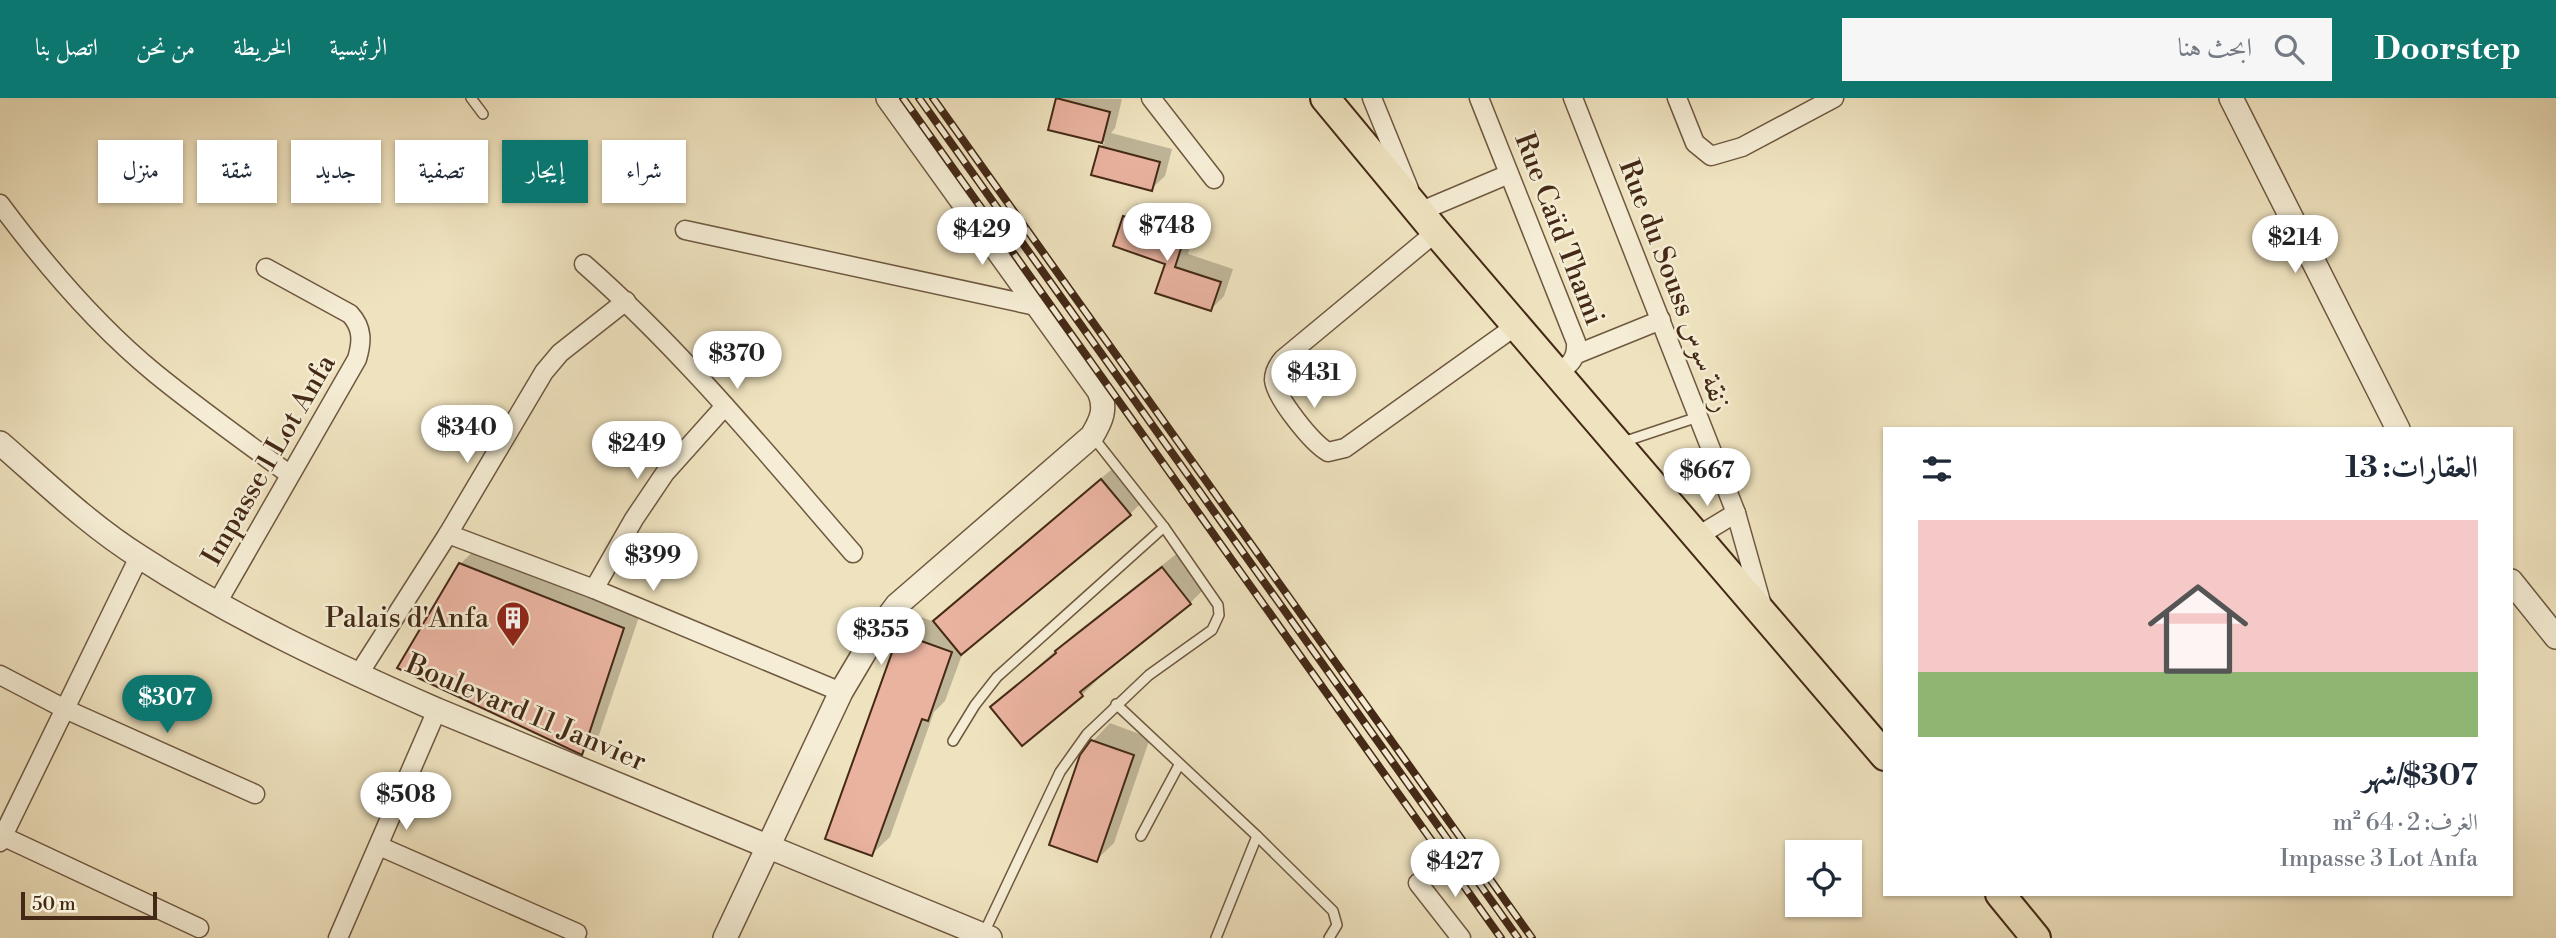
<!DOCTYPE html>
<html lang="ar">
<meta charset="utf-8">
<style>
:root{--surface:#fff;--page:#f6f6f7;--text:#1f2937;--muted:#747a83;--line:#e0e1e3;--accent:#0f766e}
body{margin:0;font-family:"Libre Bodoni",Amiri,serif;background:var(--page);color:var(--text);direction:rtl;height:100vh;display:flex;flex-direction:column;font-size:26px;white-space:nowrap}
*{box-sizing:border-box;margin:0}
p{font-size:23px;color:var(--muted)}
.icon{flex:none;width:38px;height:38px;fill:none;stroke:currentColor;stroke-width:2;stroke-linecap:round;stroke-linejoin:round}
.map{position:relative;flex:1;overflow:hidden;direction:ltr}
.sheet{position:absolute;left:1883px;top:329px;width:630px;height:469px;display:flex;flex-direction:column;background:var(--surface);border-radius:0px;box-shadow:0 2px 5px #0004;direction:rtl}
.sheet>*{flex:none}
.top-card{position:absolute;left:21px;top:42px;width:665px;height:63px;direction:rtl;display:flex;gap:14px}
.fabs{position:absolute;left:1785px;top:742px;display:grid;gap:14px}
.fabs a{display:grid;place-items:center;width:77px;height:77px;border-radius:0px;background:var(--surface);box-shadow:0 2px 5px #0004;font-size:35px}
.scale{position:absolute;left:21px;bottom:18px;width:136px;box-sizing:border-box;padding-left:7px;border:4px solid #442916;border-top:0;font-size:19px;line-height:24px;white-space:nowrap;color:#442916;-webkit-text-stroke:5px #f5edd5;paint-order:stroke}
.price{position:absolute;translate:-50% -60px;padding:0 16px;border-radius:24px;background:#fff;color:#222;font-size:23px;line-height:46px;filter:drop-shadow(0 2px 4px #0008)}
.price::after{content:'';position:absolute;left:50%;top:42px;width:21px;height:16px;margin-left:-10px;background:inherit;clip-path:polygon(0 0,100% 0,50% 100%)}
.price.selected{background:var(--accent);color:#fff}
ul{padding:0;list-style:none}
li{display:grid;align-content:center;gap:14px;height:371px;padding:0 35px}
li+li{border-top:2px solid var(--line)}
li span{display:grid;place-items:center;height:217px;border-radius:0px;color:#555}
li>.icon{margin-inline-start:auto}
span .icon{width:126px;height:126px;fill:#fffc;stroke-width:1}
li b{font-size:30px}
h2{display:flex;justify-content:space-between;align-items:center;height:84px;padding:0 35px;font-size:30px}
.pill{padding:0 24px;border-radius:0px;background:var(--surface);box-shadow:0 2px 5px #0004;font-size:24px;line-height:63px}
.pill.selected{background:var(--accent);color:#fff}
header{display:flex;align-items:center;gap:42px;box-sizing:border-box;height:98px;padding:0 35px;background:var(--accent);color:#fff}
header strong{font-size:33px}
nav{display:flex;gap:38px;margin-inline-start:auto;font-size:24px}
.search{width:490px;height:63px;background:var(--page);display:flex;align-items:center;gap:18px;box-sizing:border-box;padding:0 24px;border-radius:0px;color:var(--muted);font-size:26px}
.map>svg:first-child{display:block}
.shadow{fill:#0003}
.building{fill:#eab3a0;stroke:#442916;stroke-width:2}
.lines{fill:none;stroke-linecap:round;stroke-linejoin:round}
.service-casing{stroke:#6f5840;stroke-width:12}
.minor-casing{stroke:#6f5840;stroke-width:21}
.tertiary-casing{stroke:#6f5840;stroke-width:26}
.primary-casing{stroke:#442916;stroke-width:32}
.service{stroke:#f5edd5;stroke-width:9}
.minor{stroke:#f5edd5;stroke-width:18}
.tertiary{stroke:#f5edd5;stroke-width:23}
.primary{stroke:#efe3bf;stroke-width:28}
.rail-casing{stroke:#442916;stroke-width:8}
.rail{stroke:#f5edd5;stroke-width:5;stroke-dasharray:16;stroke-linecap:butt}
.labels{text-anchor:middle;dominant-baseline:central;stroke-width:5;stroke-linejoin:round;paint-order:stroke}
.street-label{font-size:28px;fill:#442916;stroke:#f5edd5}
.poi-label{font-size:28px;fill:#442916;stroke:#f5edd5;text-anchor:end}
</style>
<header>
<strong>Doorstep</strong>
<div class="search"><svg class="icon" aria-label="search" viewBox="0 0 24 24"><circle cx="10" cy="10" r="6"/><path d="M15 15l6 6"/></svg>ابحث هنا</div>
<nav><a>الرئيسية</a><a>الخريطة</a><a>من نحن</a><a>اتصل بنا</a></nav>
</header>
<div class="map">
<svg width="2556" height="840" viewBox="0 0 2556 840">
<rect width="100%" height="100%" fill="#efe3bf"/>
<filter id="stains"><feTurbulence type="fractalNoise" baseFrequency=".00286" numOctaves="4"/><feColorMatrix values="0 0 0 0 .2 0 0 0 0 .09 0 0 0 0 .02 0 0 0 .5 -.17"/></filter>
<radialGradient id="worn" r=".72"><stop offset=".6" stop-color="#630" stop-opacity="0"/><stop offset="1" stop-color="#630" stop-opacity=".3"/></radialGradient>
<!-- shadow -->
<g class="shadow">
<polygon points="1058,0 1122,1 1115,30 1111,35 1172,51 1165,78 1151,91 1101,49 1105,44 1050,30"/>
<polygon points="1137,106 1197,125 1188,156 1233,171 1224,198 1211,211 1124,119"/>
<polygon points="1118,366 1146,400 1130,416 963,554 945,603 934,614 890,739 872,756 901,536 918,518 935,524 952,507"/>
<polygon points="478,449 641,513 599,637 581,654 460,466"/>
<polygon points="1179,454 1206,489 1190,505 1096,579 1098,581 1082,597 992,609 1073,537"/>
<polygon points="1110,625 1150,640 1114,745 1096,762 1093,643"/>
</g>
<!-- building -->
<g class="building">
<polygon points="1056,0 1110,14 1102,45 1048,32"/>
<polygon points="1099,48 1160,64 1152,93 1091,77"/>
<polygon points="1123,118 1185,138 1175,169 1221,184 1211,213 1155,195 1165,166 1113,148"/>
<polygon points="1101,381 1131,417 961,557 933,523"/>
<polygon points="459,465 624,530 582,657 397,570"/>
<polygon points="1162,469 1191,506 1080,594 1083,598 1022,648 990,609 1056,555 1055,553"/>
<polygon points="899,535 952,554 928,623 922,621 872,758 825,741"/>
<polygon points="1091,642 1134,657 1097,764 1049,747 1080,657"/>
</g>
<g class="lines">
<!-- service casing -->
<g class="service-casing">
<g id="service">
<polyline points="471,0 483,16"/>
<polyline points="1623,344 1698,319"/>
<polyline points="1659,389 1715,365"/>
<polyline points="1116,606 1257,738 1333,813 1337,827 1329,840"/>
<polyline points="953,643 975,607 997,579 1164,429"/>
<polyline points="1141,738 1179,667"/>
<polyline points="983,837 1060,674 1087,636 1149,577 1212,532 1219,517 1218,507 1164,429 1093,339"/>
<polyline points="1216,840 1257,738"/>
</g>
</g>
<!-- minor casing -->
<g class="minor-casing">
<g id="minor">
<polyline points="1151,0 1214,81"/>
<polyline points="1372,0 1409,91"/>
<path d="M1479,0L1576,244C1577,260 1571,266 1558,275"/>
<polyline points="1573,0 1736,415 1763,511"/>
<polyline points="1677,0 1695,45 1711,58 1742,49 1834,0"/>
<path d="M0,106C46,168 96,227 156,276C199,311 244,343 289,376"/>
<polyline points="1419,114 1509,76"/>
<polyline points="685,132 1036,208"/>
<path d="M1436,134L1283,261C1278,267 1274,273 1274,282C1276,300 1312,345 1328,354L1345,350L1517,227"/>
<path d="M584,166C683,253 767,356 853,455"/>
<polyline points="1577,256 1661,222"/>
<polyline points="448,436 594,491 841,594"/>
<polyline points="1698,438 1736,415"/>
<polyline points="594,491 634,421 665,375 725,308"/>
<path d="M217,505L357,261C362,244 363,230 350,216L266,170"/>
<polyline points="0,577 65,611 255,696"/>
<polyline points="358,577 448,436 544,274 560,255 626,203"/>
<polyline points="0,737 199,830"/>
<polyline points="0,744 139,459"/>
<polyline points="379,748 577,835"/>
<polyline points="1418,785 1461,840"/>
<polyline points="338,840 437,612"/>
</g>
</g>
<!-- tertiary casing -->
<g class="tertiary-casing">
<g id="tertiary">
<polyline points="2231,0 2398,331"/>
<path d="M0,345C45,384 89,427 140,459C234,520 335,567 437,612L990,840"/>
<polyline points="2511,483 2556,539"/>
<path d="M725,840L841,594L876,535L897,507L1092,338C1101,323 1107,311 1099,293L888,0"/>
</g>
</g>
<!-- primary casing -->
<g class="primary-casing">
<g id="primary">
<polyline points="1325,0 1436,134 1885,658"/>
<polyline points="2000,796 2036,840"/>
</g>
</g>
<!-- service -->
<use href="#service" class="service"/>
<!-- minor -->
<use href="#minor" class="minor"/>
<!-- tertiary -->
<use href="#tertiary" class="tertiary"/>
<!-- primary -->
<use href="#primary" class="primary"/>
<!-- rail casing -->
<g class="rail-casing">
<g id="rail">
<polyline points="903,0 1501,840"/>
<polyline points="919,0 1518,840"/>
<polyline points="933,0 1532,840"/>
</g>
</g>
<!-- rail -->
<use href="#rail" class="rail"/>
</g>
<!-- icons -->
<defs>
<g id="building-pin" transform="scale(1.75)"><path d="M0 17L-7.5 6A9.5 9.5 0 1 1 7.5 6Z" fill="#8f2418" stroke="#f5edd5"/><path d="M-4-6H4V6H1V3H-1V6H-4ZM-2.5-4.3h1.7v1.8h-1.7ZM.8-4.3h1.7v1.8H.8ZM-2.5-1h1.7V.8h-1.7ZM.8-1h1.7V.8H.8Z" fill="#fff"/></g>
</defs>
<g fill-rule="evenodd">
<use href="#building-pin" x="513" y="520"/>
</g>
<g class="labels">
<!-- street labels -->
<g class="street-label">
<text transform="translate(1559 131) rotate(69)">Rue Caïd Thami</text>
<text transform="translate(1675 188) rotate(69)">Rue du Souss زنقة سوس</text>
<text transform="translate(269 362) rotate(-60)">Impasse 1 Lot Anfa</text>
<text transform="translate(526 615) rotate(23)">Boulevard 11 Janvier</text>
</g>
<!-- poi labels -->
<g class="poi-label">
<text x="489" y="520">Palais d'Anfa</text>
</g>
</g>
<rect width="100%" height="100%" filter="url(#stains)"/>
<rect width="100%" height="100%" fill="url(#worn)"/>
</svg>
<div class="fabs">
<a><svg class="icon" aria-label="locate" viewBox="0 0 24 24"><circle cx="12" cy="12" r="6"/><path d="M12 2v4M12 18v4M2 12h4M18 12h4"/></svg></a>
</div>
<div class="scale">50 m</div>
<b class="price" style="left:1167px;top:165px">$748</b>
<b class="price" style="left:982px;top:169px">$429</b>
<b class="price" style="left:2295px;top:177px">$214</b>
<b class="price" style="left:737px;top:293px">$370</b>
<b class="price" style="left:1314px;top:312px">$431</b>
<b class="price" style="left:467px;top:367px">$340</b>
<b class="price" style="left:637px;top:383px">$249</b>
<b class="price" style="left:1707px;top:410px">$667</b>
<b class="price" style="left:653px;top:495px">$399</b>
<b class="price" style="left:881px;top:569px">$355</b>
<b class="price selected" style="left:167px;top:637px">$307</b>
<b class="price" style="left:406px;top:734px">$508</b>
<b class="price" style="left:1455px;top:801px">$427</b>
<div class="top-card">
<a class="pill">شراء</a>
<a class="pill selected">إيجار</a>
<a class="pill">تصفية</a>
<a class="pill">جديد</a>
<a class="pill">شقة</a>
<a class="pill">منزل</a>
</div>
<section class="sheet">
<h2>العقارات: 13<svg class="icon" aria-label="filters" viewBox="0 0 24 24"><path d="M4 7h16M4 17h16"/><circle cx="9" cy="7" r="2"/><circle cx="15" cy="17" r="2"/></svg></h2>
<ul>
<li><span style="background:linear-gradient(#f6c9c9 70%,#8fb573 0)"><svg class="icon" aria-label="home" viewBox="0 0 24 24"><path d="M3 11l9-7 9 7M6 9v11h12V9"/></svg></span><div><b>$307/شهر</b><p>الغرف: 2 · 64 m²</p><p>Impasse 3 Lot Anfa</p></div></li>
</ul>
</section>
</div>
